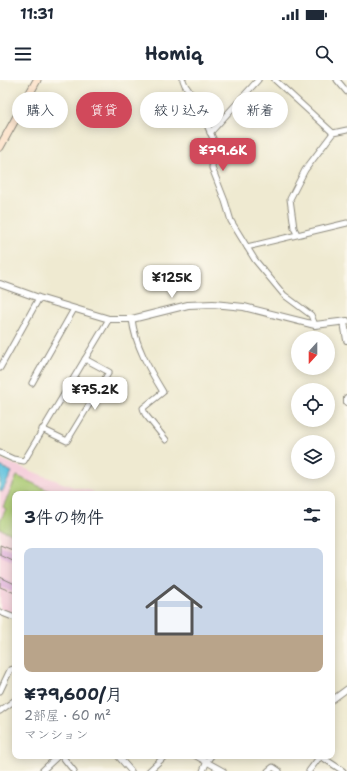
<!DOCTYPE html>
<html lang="ja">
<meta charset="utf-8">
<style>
:root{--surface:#fff;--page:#f2f2f3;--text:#1f2937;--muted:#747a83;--line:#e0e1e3;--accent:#d1495b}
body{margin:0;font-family:"Shantell Sans","Klee One",sans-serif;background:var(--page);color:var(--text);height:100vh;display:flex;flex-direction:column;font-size:15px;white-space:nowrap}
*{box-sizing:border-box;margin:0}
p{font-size:13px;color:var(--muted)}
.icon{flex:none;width:22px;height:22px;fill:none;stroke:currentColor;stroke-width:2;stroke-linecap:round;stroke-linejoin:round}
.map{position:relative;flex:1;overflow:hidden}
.drawer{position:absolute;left:12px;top:411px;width:323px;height:268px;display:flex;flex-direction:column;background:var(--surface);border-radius:8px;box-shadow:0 2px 10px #0003}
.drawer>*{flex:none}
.top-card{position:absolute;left:12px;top:12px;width:323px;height:36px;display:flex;gap:8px}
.needle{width:26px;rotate:201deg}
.tools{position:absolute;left:291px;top:251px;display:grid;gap:8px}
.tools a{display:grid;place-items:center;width:44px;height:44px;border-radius:50%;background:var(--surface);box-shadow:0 2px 10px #0003;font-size:20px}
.price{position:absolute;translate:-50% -34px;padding:0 9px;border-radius:8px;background:#fff;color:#222;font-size:13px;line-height:26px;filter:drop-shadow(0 1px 2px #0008)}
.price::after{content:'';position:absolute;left:50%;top:24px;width:12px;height:9px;margin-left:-6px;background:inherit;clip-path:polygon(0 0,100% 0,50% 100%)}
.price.on{background:var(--accent);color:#fff}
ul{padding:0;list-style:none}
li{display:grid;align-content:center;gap:8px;height:212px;padding:0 12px}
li+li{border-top:1px solid var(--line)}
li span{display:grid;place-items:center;height:124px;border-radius:8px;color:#555}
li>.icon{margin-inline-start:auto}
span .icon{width:72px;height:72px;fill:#fffc;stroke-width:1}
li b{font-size:17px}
h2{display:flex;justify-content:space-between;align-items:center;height:48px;padding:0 12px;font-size:17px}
.pill{padding:0 14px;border-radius:18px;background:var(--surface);box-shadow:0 2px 10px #0003;font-size:14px;line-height:36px}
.pill.on{background:var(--accent);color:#fff}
.status{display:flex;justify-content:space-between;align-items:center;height:28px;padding:0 20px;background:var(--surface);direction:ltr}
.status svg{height:11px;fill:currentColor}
header{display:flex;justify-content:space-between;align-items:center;height:52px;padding:0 12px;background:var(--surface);font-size:18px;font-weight:700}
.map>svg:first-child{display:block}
.built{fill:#f5cfdb}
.green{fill:#a9c971;stroke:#6a7a4e}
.water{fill:#60c2de;stroke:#467684}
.building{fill:#e0b1dc}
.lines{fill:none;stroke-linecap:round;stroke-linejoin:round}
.minor-casing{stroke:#8d8a7e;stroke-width:7}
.tertiary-casing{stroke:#8d8a7e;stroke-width:8}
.secondary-casing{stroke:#8d8a7e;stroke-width:9}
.minor{stroke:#fff;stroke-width:5}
.tertiary{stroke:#fff;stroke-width:6}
.secondary{stroke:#fce5cf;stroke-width:7}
</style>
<div class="status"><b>11:31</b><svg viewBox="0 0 49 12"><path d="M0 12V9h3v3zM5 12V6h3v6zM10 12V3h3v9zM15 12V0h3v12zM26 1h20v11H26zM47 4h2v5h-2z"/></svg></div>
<header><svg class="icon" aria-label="menu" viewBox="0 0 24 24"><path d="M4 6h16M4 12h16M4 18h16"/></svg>Homiq<svg class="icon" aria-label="search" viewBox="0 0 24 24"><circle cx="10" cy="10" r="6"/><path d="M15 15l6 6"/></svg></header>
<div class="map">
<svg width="347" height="691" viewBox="0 0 347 691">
<rect width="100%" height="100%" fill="#fbf7ec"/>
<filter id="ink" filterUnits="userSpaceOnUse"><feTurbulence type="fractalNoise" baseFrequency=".025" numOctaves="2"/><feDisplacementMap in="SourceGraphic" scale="8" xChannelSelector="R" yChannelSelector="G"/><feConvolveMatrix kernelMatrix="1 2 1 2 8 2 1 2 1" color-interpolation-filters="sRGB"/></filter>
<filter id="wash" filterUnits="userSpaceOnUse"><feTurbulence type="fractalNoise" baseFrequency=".012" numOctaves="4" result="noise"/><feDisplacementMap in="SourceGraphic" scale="16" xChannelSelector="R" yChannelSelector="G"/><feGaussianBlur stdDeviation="0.9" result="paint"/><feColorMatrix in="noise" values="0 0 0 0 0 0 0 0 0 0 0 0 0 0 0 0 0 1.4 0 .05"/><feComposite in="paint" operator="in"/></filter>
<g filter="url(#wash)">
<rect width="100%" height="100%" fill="#efead1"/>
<!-- built -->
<polygon class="built" points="0,379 73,407 92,411 94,414 15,414 15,535 0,529"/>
<!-- green -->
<polygon class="green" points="17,396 56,414 15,414 15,455 0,449 0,441 6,429 3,427"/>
<!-- water -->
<polygon class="water" points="0,386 12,392 2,412 0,411"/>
<g id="blocks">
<!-- building -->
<g class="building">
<polygon points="0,465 15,471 15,482 0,475"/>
<polygon points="0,497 15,504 15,513 0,507"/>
</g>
</g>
</g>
<g filter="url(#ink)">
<use href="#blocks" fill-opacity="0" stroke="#8d8a7e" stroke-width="1"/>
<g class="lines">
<!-- minor casing -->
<g class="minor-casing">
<g id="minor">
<polyline points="183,0 185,5 197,22 214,61 212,88 225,121 231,141 255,180 284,215 311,235 315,245"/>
<polyline points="275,0 333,53"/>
<polyline points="337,0 347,12"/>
<polyline points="210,53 258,0"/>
<polyline points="297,154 294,148 290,119 305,90 333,53 347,50"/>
<polyline points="247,167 347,143"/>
<path d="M132,239C135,265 149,289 163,312L143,328L145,334L166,360"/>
<polyline points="0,288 39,218"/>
<polyline points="32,303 74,229"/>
<polyline points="42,349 67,361 109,292 85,279"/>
<polyline points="0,373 13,379 24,381 109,239"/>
<polyline points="0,532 15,538"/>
<polyline points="0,611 10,590 13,589"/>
<polyline points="332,620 347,609"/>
<polyline points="0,631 15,620"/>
<polyline points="62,676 74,691"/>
<polyline points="118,676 131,691"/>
<polyline points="196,676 223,691"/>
<polyline points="42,691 58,676"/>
<polyline points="149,691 165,676"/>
<polyline points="203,691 207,681 211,676"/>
<polyline points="268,691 273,687 279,691"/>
<polyline points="309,691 318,679 322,677 343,691"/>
</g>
</g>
<!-- tertiary casing -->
<g class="tertiary-casing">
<g id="tertiary">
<polyline points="0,204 39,218 109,239 132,239 188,225 213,224 244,227 315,245 347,241"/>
<polyline points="344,242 347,260"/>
<polyline points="347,318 347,322"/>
</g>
</g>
<!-- secondary casing -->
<g class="secondary-casing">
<polyline id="secondary" points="0,67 37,0"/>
</g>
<!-- minor -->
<use href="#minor" class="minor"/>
<!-- tertiary -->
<use href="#tertiary" class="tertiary"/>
<!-- secondary -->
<use href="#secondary" class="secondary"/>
</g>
</g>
</svg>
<div class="tools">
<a><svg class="needle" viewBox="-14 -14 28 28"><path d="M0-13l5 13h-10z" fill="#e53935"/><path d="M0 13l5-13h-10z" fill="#747a83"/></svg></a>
<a><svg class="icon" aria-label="locate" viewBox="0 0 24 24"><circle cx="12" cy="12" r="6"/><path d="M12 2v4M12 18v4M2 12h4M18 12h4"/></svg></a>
<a><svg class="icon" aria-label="layers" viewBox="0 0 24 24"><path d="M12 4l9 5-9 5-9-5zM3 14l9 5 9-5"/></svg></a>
</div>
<b class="price on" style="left:223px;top:92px">¥79.6K</b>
<b class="price" style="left:172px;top:219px">¥125K</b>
<b class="price" style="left:95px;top:331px">¥75.2K</b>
<div class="top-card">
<a class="pill">購入</a>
<a class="pill on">賃貸</a>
<a class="pill">絞り込み</a>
<a class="pill">新着</a>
</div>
<section class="drawer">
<h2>3件の物件<svg class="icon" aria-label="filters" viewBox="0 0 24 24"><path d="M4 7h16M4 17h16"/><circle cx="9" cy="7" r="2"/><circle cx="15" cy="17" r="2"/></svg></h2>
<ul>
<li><span style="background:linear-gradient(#c9d6e8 70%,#b9a48a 0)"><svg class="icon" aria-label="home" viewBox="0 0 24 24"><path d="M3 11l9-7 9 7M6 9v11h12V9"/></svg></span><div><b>¥79,600/月</b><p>2部屋 · 60 m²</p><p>マンション</p></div></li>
</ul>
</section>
</div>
